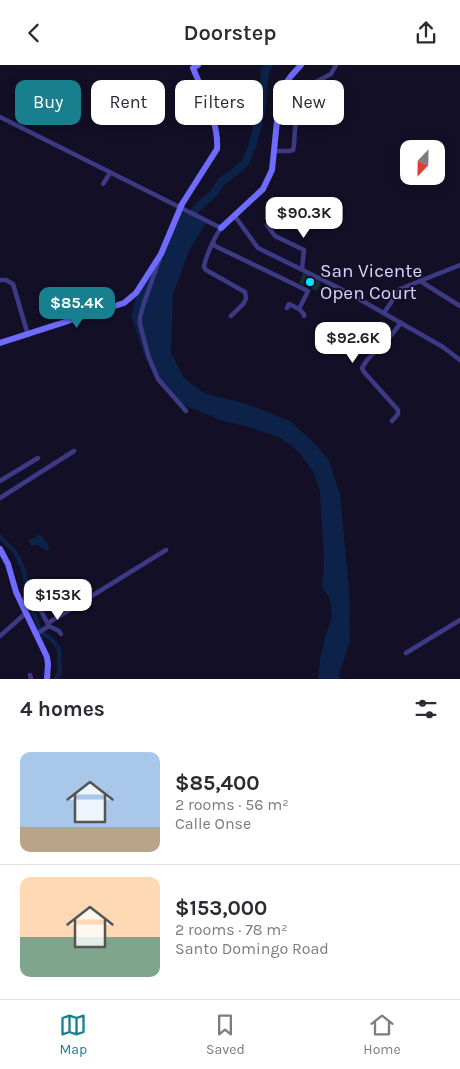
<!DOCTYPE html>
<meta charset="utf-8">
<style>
:root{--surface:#fff;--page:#f7f7f7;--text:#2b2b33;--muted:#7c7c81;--line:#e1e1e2;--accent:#187f8f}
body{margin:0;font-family:Karla,sans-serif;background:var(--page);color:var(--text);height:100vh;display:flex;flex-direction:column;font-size:19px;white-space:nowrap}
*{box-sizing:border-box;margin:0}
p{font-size:16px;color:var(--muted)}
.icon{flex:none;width:28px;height:28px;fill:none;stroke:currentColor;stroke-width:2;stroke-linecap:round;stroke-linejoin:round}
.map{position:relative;height:614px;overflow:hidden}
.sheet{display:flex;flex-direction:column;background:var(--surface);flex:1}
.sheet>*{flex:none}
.top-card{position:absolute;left:15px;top:15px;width:430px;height:45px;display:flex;gap:10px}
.needle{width:32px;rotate:202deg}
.buttons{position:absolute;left:400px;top:75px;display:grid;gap:10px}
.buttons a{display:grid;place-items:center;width:45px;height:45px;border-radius:10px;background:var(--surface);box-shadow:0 2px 12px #0003;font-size:25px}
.price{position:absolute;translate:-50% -42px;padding:0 11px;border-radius:10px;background:#fff;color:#222;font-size:16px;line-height:32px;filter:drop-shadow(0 1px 2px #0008)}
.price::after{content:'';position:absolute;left:50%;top:30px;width:15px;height:11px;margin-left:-8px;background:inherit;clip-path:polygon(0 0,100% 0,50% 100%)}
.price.selected{background:var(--accent);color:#fff}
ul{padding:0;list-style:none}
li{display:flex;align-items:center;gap:15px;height:125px;padding:0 20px}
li+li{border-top:1px solid var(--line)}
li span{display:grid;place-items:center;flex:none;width:140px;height:100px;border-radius:10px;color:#555}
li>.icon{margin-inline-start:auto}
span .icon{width:60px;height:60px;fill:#fffc;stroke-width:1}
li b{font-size:21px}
h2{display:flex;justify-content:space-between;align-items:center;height:60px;padding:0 20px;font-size:21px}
.pill{padding:0 18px;border-radius:10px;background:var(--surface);box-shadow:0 2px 12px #0003;font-size:18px;line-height:45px}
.pill.selected{background:var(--accent);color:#fff}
header{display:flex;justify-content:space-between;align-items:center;height:65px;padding:0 20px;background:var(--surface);font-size:22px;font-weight:600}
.tab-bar{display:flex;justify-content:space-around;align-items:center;height:70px;border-top:1px solid var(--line);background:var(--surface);font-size:14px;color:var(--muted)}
.tab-bar a{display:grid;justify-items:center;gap:2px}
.tab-bar .selected{color:var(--accent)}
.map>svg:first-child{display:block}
.green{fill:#12302f}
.water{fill:#0c2248}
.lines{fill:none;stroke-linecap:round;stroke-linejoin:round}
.canal{stroke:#0c2248;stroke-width:4.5}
.river{stroke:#0c2248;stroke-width:8}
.street{stroke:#3d3a85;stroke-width:4.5}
.secondary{stroke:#6f6bff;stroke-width:6}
.poi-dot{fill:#00e5ff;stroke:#130f26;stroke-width:2}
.labels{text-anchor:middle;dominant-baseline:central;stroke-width:4;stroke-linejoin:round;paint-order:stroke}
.poi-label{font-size:19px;fill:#d9d4ff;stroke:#130f26;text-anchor:start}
</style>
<header><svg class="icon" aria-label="back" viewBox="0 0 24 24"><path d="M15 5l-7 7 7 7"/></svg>Doorstep<svg class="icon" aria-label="share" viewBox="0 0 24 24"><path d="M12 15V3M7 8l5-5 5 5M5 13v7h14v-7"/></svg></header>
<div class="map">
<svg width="460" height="614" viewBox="0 0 460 614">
<rect width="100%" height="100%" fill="#130f26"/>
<!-- green -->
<polygon class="green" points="303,208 321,217 317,226 299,218"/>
<!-- water -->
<g class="water">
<polygon points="181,146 206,158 188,188 173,230 171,288 184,313 204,328 250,340 290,356 312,376 329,395 340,429 349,524 350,576 339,609 339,614 318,614 320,594 326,570 332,552 330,534 322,522 324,496 320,427 314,408 299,387 281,373 249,362 221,355 181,339 165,321 144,290 131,250 137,230"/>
<path d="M39,470C43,472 49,479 50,484L46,486L38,480L31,481L28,475Z"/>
</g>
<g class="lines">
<!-- canal -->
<polyline class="canal" points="0,472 15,487 23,503 27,522 34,541 33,546 37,556 39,564 43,569 49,572 55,578 59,584 60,608 56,614"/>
<!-- river -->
<polyline class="river" points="188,154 198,142 214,128 222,116 235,107 245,98 252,82 261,47 265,6 269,0"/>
<!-- street -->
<g class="street">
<path d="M0,52L221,163C215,171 205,193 204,202L206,205L245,227L246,233L244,238L231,251"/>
<polyline points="274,86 289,86 293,85 294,80 295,63 303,34 309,22 314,18 331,9 336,0"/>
<polyline points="103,119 110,108"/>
<polyline points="234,150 258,183 345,226 443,282 460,295"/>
<polyline points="267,160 275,171 304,185 302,204"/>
<polyline points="213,178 215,181 308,226 299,244 289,239 287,243"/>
<polyline points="160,193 144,238 140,252 140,259 149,293 158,314 186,346"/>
<polyline points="0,215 6,215 13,219 28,270"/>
<polyline points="420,216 460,241"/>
<polyline points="299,244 304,249 304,251"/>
<polyline points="384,248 400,224 460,200"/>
<polyline points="392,356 398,349 398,345 364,307 362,303 367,295 388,274 401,258"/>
<polyline points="0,416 38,393"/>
<polyline points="0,433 74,386"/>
<polyline points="48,558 166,485"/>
<polyline points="49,561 59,566 61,569"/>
<polyline points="36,569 49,561 41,546 37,544 36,535 47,530"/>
<polyline points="0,571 26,548"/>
<polyline points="406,588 460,555"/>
<polyline points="30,610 31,614"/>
</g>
<!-- secondary -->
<g class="secondary">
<polyline points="221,163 263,124 272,105 279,37 284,21 291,11 301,0"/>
<path d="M0,278L124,238L136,228L161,189L182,139L217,84C219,57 203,28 193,3L198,0"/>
<polyline points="0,484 8,499 16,527 47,592 48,599 47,614"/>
</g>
</g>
<!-- markers -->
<circle class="poi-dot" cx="310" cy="217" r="5"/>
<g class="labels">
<!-- poi labels -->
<g class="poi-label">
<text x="320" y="206">San Vicente<tspan x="320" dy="22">Open Court</tspan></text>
</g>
</g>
</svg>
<div class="buttons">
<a><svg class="needle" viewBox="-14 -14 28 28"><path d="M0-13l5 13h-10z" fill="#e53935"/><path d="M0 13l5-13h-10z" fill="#7c7c81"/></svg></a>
</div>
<b class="price" style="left:304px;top:174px">$90.3K</b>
<b class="price selected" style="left:77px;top:264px">$85.4K</b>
<b class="price" style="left:353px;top:299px">$92.6K</b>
<b class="price" style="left:58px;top:556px">$153K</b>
<div class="top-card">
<a class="pill selected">Buy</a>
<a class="pill">Rent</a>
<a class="pill">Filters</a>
<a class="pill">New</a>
</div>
</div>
<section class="sheet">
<h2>4 homes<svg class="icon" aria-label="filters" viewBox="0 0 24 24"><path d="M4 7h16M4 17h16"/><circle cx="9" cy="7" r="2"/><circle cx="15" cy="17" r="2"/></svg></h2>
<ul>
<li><span style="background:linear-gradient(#a9c7e8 75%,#b9a48a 0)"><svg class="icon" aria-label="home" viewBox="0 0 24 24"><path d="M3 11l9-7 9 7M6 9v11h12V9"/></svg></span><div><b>$85,400</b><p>2 rooms · 56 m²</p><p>Calle Onse</p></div></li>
<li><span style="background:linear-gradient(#ffd9b3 60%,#7fa58c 0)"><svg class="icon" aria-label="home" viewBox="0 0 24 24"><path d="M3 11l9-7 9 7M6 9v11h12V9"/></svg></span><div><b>$153,000</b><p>2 rooms · 78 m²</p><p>Santo Domingo Road</p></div></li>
</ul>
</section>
<nav class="tab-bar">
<a class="selected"><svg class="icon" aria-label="map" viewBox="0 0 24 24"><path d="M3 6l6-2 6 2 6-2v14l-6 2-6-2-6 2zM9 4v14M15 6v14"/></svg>Map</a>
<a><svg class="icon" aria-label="saved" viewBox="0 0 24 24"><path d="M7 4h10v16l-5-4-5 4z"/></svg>Saved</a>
<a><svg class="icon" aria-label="home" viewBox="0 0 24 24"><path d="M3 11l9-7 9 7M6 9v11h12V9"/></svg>Home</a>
</nav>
